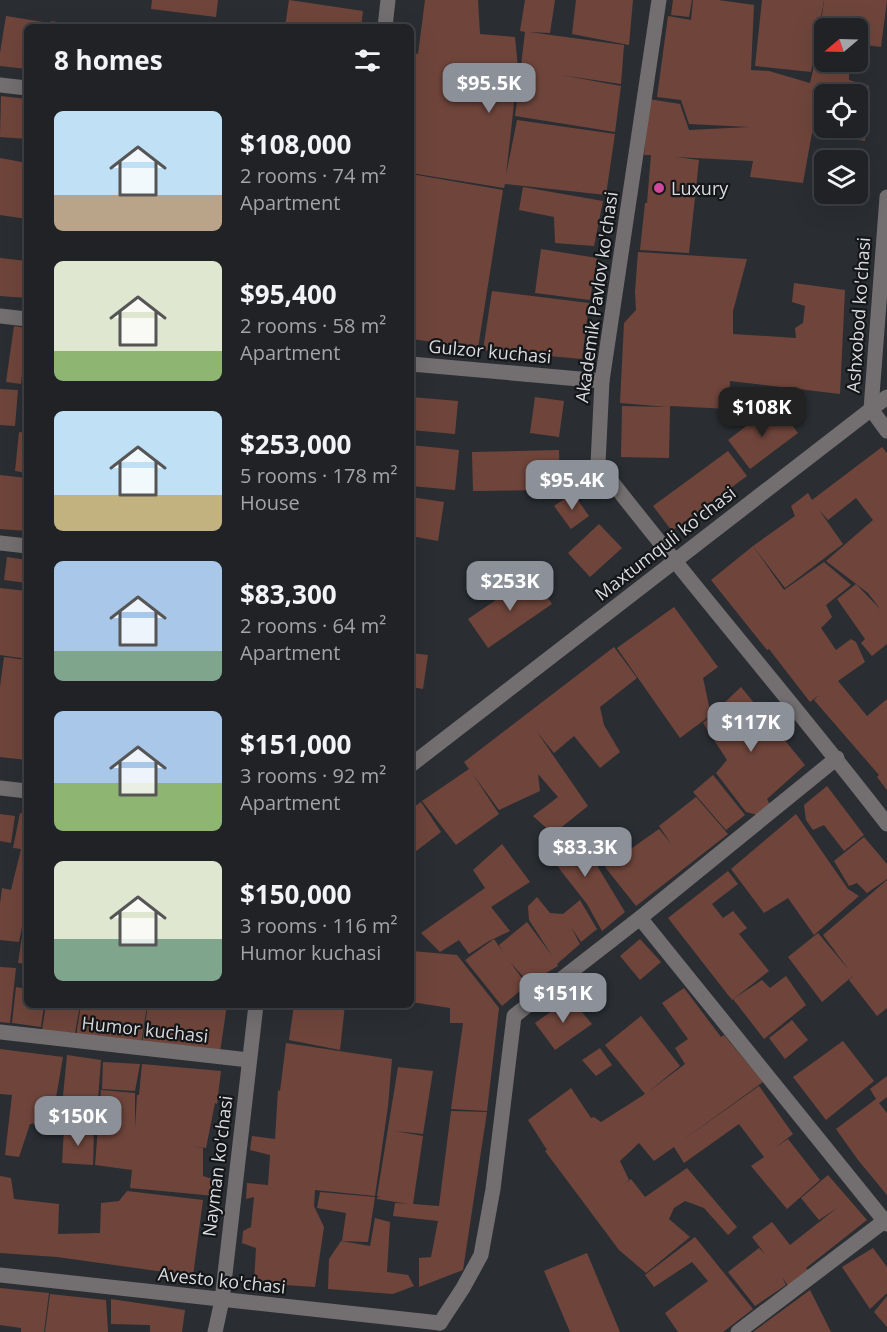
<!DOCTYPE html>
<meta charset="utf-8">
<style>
:root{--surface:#202226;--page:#282a2e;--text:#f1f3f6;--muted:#a2a4a7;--line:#3d3f43;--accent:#8c9099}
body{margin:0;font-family:"Open Sans",sans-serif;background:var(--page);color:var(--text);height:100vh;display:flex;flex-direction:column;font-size:22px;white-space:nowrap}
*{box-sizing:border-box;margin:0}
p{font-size:20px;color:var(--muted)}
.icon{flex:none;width:33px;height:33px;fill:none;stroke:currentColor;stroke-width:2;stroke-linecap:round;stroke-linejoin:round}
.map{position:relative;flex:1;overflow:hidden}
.drawer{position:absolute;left:24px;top:24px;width:390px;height:984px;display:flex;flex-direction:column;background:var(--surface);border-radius:9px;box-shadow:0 6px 24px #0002,0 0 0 2px var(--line)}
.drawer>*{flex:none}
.needle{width:39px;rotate:251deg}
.tools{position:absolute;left:814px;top:18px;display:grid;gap:12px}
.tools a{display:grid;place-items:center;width:54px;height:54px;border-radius:9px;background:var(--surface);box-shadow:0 6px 24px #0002,0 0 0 2px var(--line);font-size:30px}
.price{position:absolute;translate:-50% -51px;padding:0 14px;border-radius:12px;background:var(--accent);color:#fff;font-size:20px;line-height:39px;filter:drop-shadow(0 2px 3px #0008)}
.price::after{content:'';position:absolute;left:50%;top:36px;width:18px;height:14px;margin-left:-9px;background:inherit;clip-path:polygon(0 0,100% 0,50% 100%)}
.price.selected{background:#222;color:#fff}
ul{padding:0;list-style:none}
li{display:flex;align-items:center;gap:18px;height:150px;padding:0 30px}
li span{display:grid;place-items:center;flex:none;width:168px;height:120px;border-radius:9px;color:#555}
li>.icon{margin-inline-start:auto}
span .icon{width:72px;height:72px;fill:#fffc;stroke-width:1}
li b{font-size:26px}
h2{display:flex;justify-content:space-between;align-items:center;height:72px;padding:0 30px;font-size:26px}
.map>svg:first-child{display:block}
.building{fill:#6f453b;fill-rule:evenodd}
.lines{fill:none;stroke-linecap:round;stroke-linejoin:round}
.minor{stroke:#736f70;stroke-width:15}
.hotel-dot{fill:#d1479c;stroke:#141618;stroke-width:2}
.labels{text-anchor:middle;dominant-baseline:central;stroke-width:4.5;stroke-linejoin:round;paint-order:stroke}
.poi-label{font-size:18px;fill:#d9dbdf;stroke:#141618;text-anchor:start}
.street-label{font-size:18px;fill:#d9dbdf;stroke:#141618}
</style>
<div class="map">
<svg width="887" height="1332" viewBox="0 0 887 1332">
<rect width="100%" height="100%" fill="#2a2e33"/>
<!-- building -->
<g class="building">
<polygon points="152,0 218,0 216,17 151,9"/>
<polygon points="289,0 363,11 361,27 285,27"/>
<polygon points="425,0 478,0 480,34 515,37 518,68 506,175 517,120 615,134 606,195 505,184 504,188 411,173 411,79 415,53 418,54"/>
<polygon points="525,0 555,0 550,33 529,32 624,45 621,84 561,75 621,86 615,132 515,116 525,32 520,31"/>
<polygon points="576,0 633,0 629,45 572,34"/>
<polygon points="673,0 692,0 689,17 671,15"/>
<path d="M693,0H718L754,5L751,70L769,71L810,83L819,44L825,45V62H839L838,64L849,67V80L869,86L865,141L812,133L803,183L750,177L753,161L676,157L699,160L689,253L640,250L645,203H647L651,155H644L649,99L680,104L689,130L750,127L689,124L681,100L657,97L668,16L691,20ZM825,94H858V128H825Z"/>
<polygon points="762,0 824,0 811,72 755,66"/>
<polygon points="824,0 887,0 881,47 858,44 858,28 825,28 825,40 819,39"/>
<polygon points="6,16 43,22 42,27 27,27 27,69 0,66 0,53"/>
<polygon points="51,21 79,25 79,27 50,27"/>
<polygon points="1,96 27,99 27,139 0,137"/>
<polygon points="0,158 27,163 27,219 0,215"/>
<polygon points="411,174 503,190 478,348 411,339"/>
<polygon points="523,187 603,201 594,246 555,243 554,217 519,210"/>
<polygon points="541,249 597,258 590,300 535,293"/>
<polygon points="638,252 747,259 733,311 733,334 796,338 795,328 803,323 805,306 792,302 794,283 845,290 840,394 730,381 729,409 670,406 669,458 621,457 622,406 668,407 620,403 624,323 636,310 635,292"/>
<polygon points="0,258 27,261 27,298 0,296"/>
<polygon points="492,291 589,303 582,359 483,350"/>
<polygon points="14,326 27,328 21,384 6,382"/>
<polygon points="0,389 18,390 15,426 0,425"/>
<polygon points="25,392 27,392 27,428 22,428"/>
<polygon points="411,397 458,401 455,434 411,430"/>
<polygon points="535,397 564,401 559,437 530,433"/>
<polygon points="766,411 772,420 782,411 798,433 750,469 728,440"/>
<polygon points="19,432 27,433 27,473 15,471"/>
<polygon points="411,445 459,450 455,490 411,486"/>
<polygon points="882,447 887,453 887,644 872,656 861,643 865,639 837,599 856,584 881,610 868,593 826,561 873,520 856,498 828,520 819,510 843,544 785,588 753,546 795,516 791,506 808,493 812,500"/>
<polygon points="559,450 560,490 473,491 472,452"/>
<polygon points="728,451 747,476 672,531 653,506"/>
<polygon points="0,475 27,478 27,531 0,529"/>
<polygon points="573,493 589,516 571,529 554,506"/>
<polygon points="411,497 444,502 438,541 411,536"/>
<polygon points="599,524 622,548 590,577 568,553"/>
<polygon points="753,546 784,590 824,562 851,585 826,605 832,617 821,628 836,650 851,639 856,642 865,662 838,681 867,716 887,699 887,790 877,777 879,775 814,700 819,695 810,702 769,649 767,650 711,580"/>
<polygon points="7,557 27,560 27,583 4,580"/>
<polygon points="532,575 552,604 488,648 468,619"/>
<polygon points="0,588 27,591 27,659 0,655"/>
<polygon points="674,607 718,667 703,678 711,715 680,738 617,648"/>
<polygon points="614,647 637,678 600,707 604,725 620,752 600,768 574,736 554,753 537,732 588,806 553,834 533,816 558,797 538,774 540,791 499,810 472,773 499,814 456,845 422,801 469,769 464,762"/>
<polygon points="411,653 428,655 423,689 411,687"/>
<polygon points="4,657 27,660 27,760 0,757 0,687"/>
<polygon points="741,687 805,765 767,799 771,807 758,815 746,812 716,773 727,760 703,723"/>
<polygon points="713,775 745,815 726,830 693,792"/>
<polygon points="827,786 864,835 844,851 824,825 813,830 806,820 804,805"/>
<polygon points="696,797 728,834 636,906 605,867 659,829 672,845 659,826"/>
<polygon points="421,802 441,832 411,855 411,809"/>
<polygon points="20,813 27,814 27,913 25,912 19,942 0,940 0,904 2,888 11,890 21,849 13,848"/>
<polygon points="0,814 15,816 11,843 0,841"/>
<polygon points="796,814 848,889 859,896 814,935 788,898 764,913 731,869"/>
<polygon points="566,827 596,864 625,912 602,931 587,904 561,871 544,845"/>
<polygon points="864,837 887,864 887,879 867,893 857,883 849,886 834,861"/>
<polygon points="502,844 530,882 491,907 510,931 489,941 469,954 459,940 440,952 421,933 485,888 473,870"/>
<polygon points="728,871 738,884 712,904 723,918 733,911 747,928 739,934 769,971 732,1000 668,918"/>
<polygon points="887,880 887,1008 877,1016 849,980 854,975 822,1002 788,957 818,933 849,970 823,935"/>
<polygon points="537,897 550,913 563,914 580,900 597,929 581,942 571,927 580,944 557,964 558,966 529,983 510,962 527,985 502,1006 465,960 494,939 503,952 499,945 527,922 553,957 529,920 528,906"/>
<polygon points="25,916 27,916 27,964 18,963"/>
<polygon points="640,939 661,962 640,980 620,956"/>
<polygon points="412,951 457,955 499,1008 487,1111 451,1109 463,1023 450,1023 450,1008 411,1002"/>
<polygon points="0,967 16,968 10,1023 0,1022"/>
<polygon points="786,976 806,1005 764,1039 733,999 762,980 770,988"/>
<polygon points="16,987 27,989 27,1005 44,1005 41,1027 12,1023"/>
<polygon points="684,988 721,1037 724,1035 763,1082 679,1143 759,1086 793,1134 776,1147 788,1139 820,1180 787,1209 751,1166 764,1157 739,1124 684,1163 674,1147 654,1161 639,1143 620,1161 629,1180 623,1185 631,1179 645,1197 687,1168 737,1227 728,1235 704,1208 685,1201 674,1208 669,1219 690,1237 646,1273 619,1250 545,1151 547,1150 528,1120 571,1088 591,1118 594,1117 601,1122 645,1094 605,1045 641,1016 680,1066 648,1092 685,1064 675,1048 688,1039 662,1003"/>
<polygon points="570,998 592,1024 555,1050 535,1023"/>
<polygon points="46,1005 80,1005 75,1033 42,1030"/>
<polygon points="81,1005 147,1005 141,1044 76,1036"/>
<polygon points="148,1005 227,1005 220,1052 142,1043"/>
<polygon points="294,1005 345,1005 340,1050 289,1040"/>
<polygon points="792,1020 808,1040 785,1059 769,1038"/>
<polygon points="843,1041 874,1081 826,1120 793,1077"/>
<polygon points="286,1043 392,1059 388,1106 375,1196 315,1190 314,1206 324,1227 315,1287 254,1283 256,1248 242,1243 243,1231 251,1227 254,1197 246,1199 247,1183 268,1185 270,1155 250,1150 252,1136 275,1139 278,1090 280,1091"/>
<polygon points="600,1048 612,1065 596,1076 582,1060"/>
<polygon points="0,1049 63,1057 52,1121 30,1124 19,1157 5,1155 12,1095 0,1094"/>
<polygon points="67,1055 101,1060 97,1112 84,1111 86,1100 63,1096"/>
<polygon points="103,1062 140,1064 135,1091 102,1089"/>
<polygon points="142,1064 221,1071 217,1104 215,1103 206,1148 192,1146 203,1148 203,1176 218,1181 215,1196 130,1188 132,1170 95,1165 101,1090 135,1093 135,1128 137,1095 139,1095"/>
<polygon points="398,1067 433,1071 423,1134 395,1131 423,1136 413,1204 439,1206 451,1111 487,1112 463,1270 419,1287 419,1258 431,1257 438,1221 393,1216 395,1203 408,1204 377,1199 377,1197 381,1197 377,1196"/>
<polygon points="887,1076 887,1097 879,1103 887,1113 887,1195 858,1160 836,1129 876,1099 870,1089"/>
<polygon points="64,1129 94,1131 93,1165 62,1163"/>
<polygon points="828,1175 867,1220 806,1268 809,1271 789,1287 782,1277 786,1285 755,1306 728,1272 759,1248 765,1254 752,1237 772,1222 790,1245 837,1208 819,1220 801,1198"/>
<polygon points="0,1176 11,1178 14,1199 59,1204 58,1234 100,1233 101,1203 119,1201 127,1191 203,1200 193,1276 57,1257 0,1253"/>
<polygon points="320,1192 375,1197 368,1242 342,1241 346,1213 317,1208"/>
<polygon points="375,1218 390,1222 387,1272 408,1275 414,1286 393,1294 328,1289 329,1259 341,1241 370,1246"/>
<polygon points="695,1237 753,1309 723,1332 678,1332 665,1313 708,1281 692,1262 654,1287 645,1275"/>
<polygon points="873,1248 887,1267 887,1293 870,1309 842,1267"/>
<polygon points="587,1253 620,1332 570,1332 544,1271"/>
<polygon points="0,1288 49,1293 44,1332 21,1332 21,1328 0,1325"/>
<polygon points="810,1290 831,1332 753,1332"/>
<polygon points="50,1294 106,1300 108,1332 45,1332"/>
<polygon points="887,1296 887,1327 874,1312"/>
<polygon points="111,1299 185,1310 182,1332 150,1332 150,1325 111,1324"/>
</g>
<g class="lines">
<!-- minor -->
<g class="minor">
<path d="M659,0L602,381L598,464C692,586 793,702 887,824"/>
<polyline points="385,27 388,0"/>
<polyline points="0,85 27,88"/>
<polyline points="887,197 871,409 887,431"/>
<polyline points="0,316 27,319"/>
<polyline points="411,364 602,381"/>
<polyline points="0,543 27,546"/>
<polyline points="411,765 887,397"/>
<polyline points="0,788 27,791"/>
<polyline points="640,918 887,1224"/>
<polyline points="0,1032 249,1060"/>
<polyline points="0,1275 440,1323"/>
<polyline points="440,1323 463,1288 481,1255 493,1189 514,1016 640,918 837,758"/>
<polyline points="215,1332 222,1300 256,1005"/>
<polyline points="738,1332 887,1219"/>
</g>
</g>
<!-- markers -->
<circle class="hotel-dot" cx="659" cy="188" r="6"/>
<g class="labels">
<!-- poi labels -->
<g class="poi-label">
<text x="671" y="188">Luxury</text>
</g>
<!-- street labels -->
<g class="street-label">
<text transform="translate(596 297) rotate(-82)">Akademik Pavlov ko'chasi</text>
<text transform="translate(858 315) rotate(-86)">Ashxobod ko'chasi</text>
<text transform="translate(490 351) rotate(5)">Gulzor kuchasi</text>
<text transform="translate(665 543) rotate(-38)">Maxtumquli ko'chasi</text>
<text transform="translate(145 1029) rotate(6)">Humor kuchasi</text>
<text transform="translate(217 1166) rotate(-83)">Nayman ko'chasi</text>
<text transform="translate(222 1280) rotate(6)">Avesto ko'chasi</text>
</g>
</g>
</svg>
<div class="tools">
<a><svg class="needle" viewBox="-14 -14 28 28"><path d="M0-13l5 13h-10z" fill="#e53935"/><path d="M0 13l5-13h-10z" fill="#a2a4a7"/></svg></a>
<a><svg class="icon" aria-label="locate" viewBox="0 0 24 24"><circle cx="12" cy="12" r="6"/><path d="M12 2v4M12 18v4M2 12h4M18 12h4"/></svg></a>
<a><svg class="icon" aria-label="layers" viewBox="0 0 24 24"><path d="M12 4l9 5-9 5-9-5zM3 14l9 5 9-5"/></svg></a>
</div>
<b class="price" style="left:489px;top:114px">$95.5K</b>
<b class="price selected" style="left:762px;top:438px">$108K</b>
<b class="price" style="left:572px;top:511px">$95.4K</b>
<b class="price" style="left:510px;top:612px">$253K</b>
<b class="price" style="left:751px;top:753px">$117K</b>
<b class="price" style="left:585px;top:878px">$83.3K</b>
<b class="price" style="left:563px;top:1024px">$151K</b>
<b class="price" style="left:78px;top:1147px">$150K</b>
<section class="drawer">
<h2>8 homes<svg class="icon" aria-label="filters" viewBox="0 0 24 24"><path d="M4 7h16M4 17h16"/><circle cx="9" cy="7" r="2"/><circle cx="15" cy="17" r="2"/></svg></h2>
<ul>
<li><span style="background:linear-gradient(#bfe0f5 70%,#b9a48a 0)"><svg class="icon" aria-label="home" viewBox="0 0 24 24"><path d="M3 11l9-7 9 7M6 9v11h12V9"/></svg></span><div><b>$108,000</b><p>2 rooms · 74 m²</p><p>Apartment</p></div></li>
<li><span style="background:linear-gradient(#dfe7d0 75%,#8fb573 0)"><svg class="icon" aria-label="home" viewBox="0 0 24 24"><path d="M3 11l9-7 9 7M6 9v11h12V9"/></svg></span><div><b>$95,400</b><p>2 rooms · 58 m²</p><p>Apartment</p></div></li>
<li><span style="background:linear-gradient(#bfe0f5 70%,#c2b280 0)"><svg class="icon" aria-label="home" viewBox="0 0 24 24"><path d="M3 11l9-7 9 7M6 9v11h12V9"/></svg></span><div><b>$253,000</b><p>5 rooms · 178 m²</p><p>House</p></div></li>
<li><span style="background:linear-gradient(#a9c7e8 75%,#7fa58c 0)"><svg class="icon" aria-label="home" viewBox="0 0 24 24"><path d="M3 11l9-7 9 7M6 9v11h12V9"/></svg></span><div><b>$83,300</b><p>2 rooms · 64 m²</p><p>Apartment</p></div></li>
<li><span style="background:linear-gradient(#a9c7e8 60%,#8fb573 0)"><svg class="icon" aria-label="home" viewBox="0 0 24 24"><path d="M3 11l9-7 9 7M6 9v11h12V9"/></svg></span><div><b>$151,000</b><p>3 rooms · 92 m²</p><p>Apartment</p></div></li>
<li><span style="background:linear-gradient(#dfe7d0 65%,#7fa58c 0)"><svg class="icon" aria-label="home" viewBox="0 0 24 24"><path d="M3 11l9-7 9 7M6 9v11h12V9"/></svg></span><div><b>$150,000</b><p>3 rooms · 116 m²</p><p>Humor kuchasi</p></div></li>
</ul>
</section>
</div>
